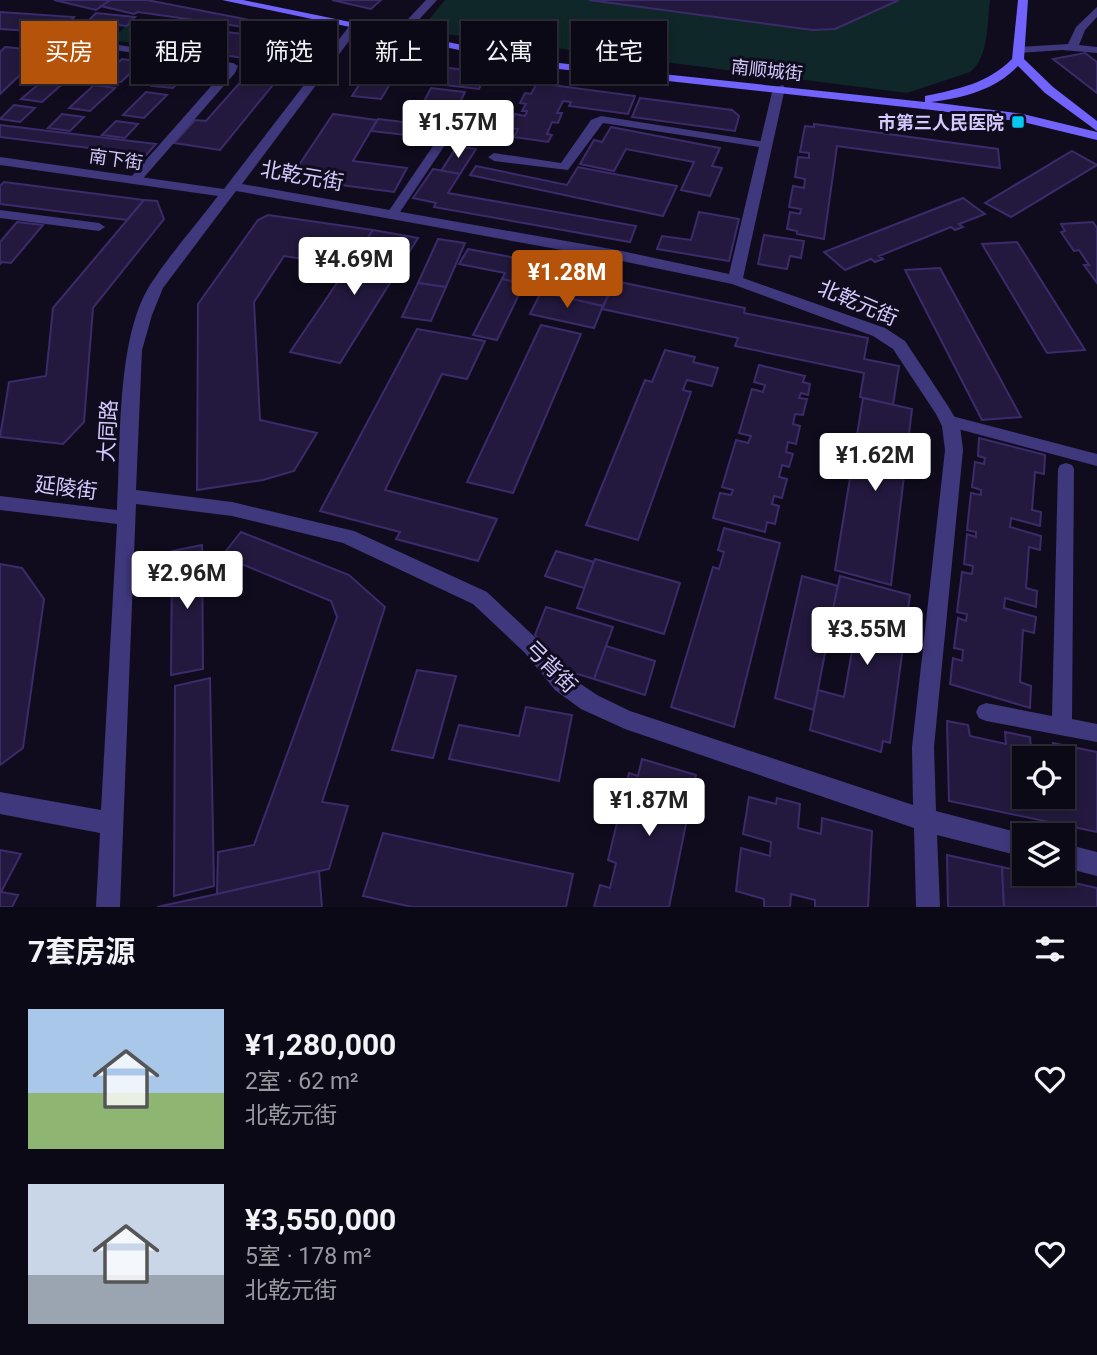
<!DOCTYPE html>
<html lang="zh">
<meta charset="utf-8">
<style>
:root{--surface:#0c0916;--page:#1a1723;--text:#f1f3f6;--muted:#9a9aa1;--line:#2c2a35;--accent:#b45309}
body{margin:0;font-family:Roboto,"Noto Sans SC",sans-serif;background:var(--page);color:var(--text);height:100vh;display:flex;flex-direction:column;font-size:26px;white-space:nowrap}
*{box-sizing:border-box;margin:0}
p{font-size:23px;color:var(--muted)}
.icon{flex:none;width:38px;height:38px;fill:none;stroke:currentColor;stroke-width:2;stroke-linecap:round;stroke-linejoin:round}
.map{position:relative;height:907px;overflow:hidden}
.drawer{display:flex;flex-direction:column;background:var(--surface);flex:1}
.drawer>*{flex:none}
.guide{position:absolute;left:21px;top:21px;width:700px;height:63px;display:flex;gap:14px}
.buttons{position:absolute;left:1012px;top:746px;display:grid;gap:14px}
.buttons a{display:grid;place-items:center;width:63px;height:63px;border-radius:0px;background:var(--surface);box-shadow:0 4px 10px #0003,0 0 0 2px var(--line);font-size:35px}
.price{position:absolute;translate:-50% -60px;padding:0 16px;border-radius:7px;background:#fff;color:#222;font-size:23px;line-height:46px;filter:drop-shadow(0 2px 4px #0008)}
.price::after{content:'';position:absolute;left:50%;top:42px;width:21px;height:16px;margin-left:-10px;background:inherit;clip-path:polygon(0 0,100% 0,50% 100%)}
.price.on{background:var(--accent);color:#fff}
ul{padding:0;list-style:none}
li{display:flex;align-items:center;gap:21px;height:175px;padding:0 28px}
li span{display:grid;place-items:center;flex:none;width:196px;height:140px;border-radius:0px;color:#555}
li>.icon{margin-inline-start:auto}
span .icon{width:84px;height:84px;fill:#fffc;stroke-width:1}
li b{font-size:30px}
h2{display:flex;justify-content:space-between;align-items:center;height:84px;padding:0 28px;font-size:30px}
.tag{padding:0 24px;border-radius:0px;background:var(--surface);box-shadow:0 4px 10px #0003,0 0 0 2px var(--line);font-size:24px;line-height:63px}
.tag.on{background:var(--accent);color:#fff}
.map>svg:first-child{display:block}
.green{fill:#0f2728}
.building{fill:#23193e;stroke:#3c2b6a;stroke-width:2;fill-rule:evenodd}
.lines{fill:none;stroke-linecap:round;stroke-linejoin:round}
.lane{fill:#3f387c;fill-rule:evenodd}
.street{fill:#3f387c;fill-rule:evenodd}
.secondary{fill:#7163fc;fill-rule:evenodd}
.poi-dot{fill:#04c8f0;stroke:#100c1e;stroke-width:2.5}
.labels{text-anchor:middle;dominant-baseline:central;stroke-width:6;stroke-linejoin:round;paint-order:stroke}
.far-street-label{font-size:18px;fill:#d4cafe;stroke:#100c1e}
.far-poi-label{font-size:18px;font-weight:bold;fill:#d4cafe;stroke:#100c1e;text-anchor:end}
.street-label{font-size:21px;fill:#d4cafe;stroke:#100c1e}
</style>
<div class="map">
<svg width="1097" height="907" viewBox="0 0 1097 907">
<rect width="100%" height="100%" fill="#100c1e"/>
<!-- green -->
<g class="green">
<path d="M445,0H589L812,30L835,29L899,0H990C987,22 989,58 970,72L907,93L445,34L435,31L427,22Z"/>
<polygon points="131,21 230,28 206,53 111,40"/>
</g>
<!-- building -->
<g class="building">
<polygon points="54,0 111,0 96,10"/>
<polygon points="111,0 147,0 265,23 258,29 138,12 134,14 101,6"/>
<polygon points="332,0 381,0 371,9"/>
<polygon points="589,0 899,0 835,29 812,30"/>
<polygon points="0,12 74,17 59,33 48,36 46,32 0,29"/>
<polygon points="96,13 135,17 127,26 87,22"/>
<polygon points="226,32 309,42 290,64 206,53"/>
<polygon points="5,47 45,51 0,94 0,52"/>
<polygon points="76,52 96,54 74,74 54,71"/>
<polygon points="1085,53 1097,62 1097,93 1053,59"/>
<polygon points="122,59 142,62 121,82 100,79"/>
<polygon points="260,60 290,64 220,150 174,143 195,120 206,121"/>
<polygon points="392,62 487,72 479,89 393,79 381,99 352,96 370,68"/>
<polygon points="172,65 193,68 173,88 152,86"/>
<polygon points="47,77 67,80 42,102 21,99"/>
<polygon points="537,83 635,96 628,114 569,106 571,102 563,101 557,113 562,113 558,123 552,122 547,134 552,135 548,142 514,137 518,129 508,128 515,114 525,116 527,111 522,111 526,104 520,103 525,93 531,94"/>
<polygon points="94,85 115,88 90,111 69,108"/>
<polygon points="431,88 465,92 448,126 413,122"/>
<polygon points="146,92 167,95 144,118 123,115"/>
<polygon points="640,98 732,110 739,116 735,131 632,117"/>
<polygon points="14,105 35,108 20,122 0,119"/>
<polygon points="62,114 84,117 70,131 48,128"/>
<polygon points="333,114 377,120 353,161 407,168 394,192 318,182 299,165"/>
<polygon points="378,119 446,127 440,139 371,131"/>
<polygon points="116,121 138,124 125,138 102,135"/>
<polygon points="814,124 998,149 1000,168 837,146 824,239 797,234 797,231 787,229 790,212 800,214 801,209 789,207 793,186 804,188 805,179 795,177 798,157 809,158 809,153 800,152 805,126 814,127"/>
<polygon points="0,125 156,144 146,155 0,137"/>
<polygon points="611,127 720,148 712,166 722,168 710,196 681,190 694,162 626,149 614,171 580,164 594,140 602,142"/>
<polygon points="457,146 476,149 460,174 441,171"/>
<polygon points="1072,151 1097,165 1011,217 985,203"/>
<polygon points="476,166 567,185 578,167 677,186 663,216 470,175"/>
<polygon points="433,169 460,174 448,193 636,226 630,242 434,207 436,203 413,198"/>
<polygon points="4,182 144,200 127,220 0,204 0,186"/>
<polygon points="963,198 985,214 959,224 963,227 955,230 951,227 879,256 883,259 875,262 871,259 845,270 824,252"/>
<polygon points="144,200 157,201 164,219 93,308 84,422 63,444 0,437 9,382 46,376 53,308"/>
<polygon points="699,212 739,219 729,261 657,249 662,236 691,240"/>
<polygon points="268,215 373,230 348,266 284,256 254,302 260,420 317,433 294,471 263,480 197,490 198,304 258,220"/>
<polygon points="17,222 43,225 11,263 2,262 0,264 0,242"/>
<polygon points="1093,222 1097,228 1097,283 1084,265 1089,265 1079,250 1074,251 1061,232 1065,231 1061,224"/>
<polygon points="373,230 418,238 340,363 290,352"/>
<polygon points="764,235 804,241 801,258 790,256 787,269 758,264"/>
<polygon points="438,239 465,243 446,287 418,283"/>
<polygon points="1017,242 1085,350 1047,353 982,244"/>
<polygon points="468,249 538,262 527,284 502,279 505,273 459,264"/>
<polygon points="551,268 615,281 603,306 538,292"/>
<polygon points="940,268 1021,417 982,420 905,270"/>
<polygon points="502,279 524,284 497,340 473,335"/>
<polygon points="615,281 745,308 744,313 868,338 864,359 899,366 893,405 860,397 864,373 735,346 738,338 602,309"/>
<polygon points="418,283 446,287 431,321 402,317"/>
<polygon points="541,292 603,306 594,328 530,314"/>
<polygon points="541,325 581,334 513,493 467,482"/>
<polygon points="417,329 485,341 467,379 442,374 385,490 497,519 478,561 396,539 400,532 320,511"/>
<polygon points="665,350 695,357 693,362 718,368 712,386 687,380 683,390 691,392 638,540 586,525 645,380 652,382"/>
<polygon points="759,365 805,376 803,382 810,384 808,395 801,393 799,398 807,399 803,415 795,414 793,424 800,426 796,444 788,442 786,452 793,454 789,467 782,465 779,477 787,479 782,498 774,496 772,504 779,506 775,524 767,522 765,532 713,518 720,493 731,495 733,490 722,487 736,440 748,443 751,436 739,433 752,389 763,392 765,385 754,382"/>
<polygon points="863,398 912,409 891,585 835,570"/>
<polygon points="979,438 1045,455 1044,474 1035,472 1032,510 1041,512 1040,526 1011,518 1010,527 1041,536 1040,550 1029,547 1026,588 1037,591 1036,607 1005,598 1004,608 1036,617 1034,633 1023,630 1020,682 1031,686 1030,708 950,684 953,658 962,661 963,650 954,648 958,618 966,621 967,614 957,612 962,572 972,574 973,566 964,564 967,534 976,537 976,532 967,530 971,493 981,495 981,490 972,487 975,462 984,464 985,458 978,456"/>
<polygon points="724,528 780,543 734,727 671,707 713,567 719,569 724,552 718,550"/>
<polygon points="241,532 349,575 385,607 322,802 348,806 329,869 217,894 218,852 254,845 337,617 331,601 222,556"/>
<polygon points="202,545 203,669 171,675 172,551"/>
<polygon points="556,551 594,562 584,588 545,576"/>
<polygon points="595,559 680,583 664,634 577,608"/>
<polygon points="0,564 22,568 44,599 23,748 0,765"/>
<polygon points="802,576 838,586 814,710 775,698"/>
<polygon points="840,576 910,595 890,743 883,741 881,752 810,730 818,690 844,697 858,616 833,609"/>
<polygon points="546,607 613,627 594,679 564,670 535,635"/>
<polygon points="606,646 655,661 645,695 594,679"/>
<polygon points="417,670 456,676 433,758 392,750"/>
<polygon points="210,678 214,886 174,896 175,686"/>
<polygon points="526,707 572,715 559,781 449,759 459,725 519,736"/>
<path d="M947,721L968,725L970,736L1006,744L1005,732L1030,737L1031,749L1055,754L1053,743L1097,752V832L949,801ZM1024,758H1062V796H1024Z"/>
<polygon points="642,759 696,775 669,907 594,907 600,885 610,888 616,863 608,860 629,773 638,776"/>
<polygon points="749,797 776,804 777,798 800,804 798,828 821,834 822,818 872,831 868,907 815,907 815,900 791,894 790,907 764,907 764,899 736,891 741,848 770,856 771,842 743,834"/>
<polygon points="383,833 573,874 566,907 412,907 363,896"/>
<polygon points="0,850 21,854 1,892 18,895 12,907 0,907"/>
<polygon points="947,855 1002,867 1004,907 948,907"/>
<polygon points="1002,867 1097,888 1097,907 1004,907"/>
<polygon points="319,871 322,907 157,907 217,894"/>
</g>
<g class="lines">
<!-- lane -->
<g class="lane">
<polygon points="106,43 233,63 238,66 235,73 139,183 131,183 131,177 227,68 102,48 101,46"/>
<polygon points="601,116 766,142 772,145 766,148 603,123 568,170 494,161 488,157 494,153 561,163 591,120"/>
<polygon points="439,142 445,145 398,215 392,219 388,218 386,215 435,143"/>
<polygon points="0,210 99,223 105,227 99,231 0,218"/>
<polygon points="948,415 1097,454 1097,466 943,425 940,421"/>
<polygon points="1066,463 1072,465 1074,469 1072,719 1097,724 1097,742 986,721 979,718 976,712 979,706 986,703 1052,716 1058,469 1060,465"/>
</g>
<!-- street -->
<g class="street">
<polygon points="426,0 437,0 402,38 394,38 394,34"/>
<polygon points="1097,7 1097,17 1085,30 1079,45 1097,47 1097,53 1062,50 1019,53 1013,50 1019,47 1068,44 1076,27"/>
<path d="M354,24L360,27L358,29L242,184L617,250L729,274L773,88L783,85L785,88L743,278L885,328L905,341L948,406L960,426L963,450L934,747L936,811L1028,835H1024V857L937,835L940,907H916L914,828L625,729L581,709L555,690L525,653L473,604L343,543L232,516L136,504L120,907H96L100,833L0,814V792L101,810L117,524L0,510V496L117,510C121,445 116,339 150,285C170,254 196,225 218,196L0,165V157L224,189L350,25ZM236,191L617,260L732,284L873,336L893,349L936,414L942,426L945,450L912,747L913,805L630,711L597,695L569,676L539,641L487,592L354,531L232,502L136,490L142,350L152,315L163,288Z"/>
<polygon points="1062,843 1097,852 1097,876 1062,867"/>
</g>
<!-- secondary -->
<path class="secondary" d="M222,0H243L540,61L925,102V96C958,89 987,84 1012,59L1018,0H1028L1024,59L1053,87L1097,121V131L1045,93L1018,66C995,90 963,98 931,102L1023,114L1097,132V140L1023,122L932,110L540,67Z"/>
</g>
<!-- markers -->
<rect class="poi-dot" x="1011" y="115" width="14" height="14" rx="3.5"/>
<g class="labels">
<!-- far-street labels -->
<g class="far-street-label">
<text transform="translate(767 70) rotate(6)">南顺城街</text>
<text transform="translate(116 159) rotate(8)">南下街</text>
</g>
<!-- far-poi labels -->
<g class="far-poi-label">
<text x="1004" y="122">市第三人民医院</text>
</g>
<!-- street labels -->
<g class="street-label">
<text transform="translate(302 176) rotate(10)">北乾元街</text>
<text transform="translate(858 303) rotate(23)">北乾元街</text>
<text transform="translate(108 431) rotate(-87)">大同路</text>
<text transform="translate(66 488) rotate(7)">延陵街</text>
<text transform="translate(551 667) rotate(45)">弓背街</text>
</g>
</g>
</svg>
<div class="buttons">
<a><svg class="icon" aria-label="locate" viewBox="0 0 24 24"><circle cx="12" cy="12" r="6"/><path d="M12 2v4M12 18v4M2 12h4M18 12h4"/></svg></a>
<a><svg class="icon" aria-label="layers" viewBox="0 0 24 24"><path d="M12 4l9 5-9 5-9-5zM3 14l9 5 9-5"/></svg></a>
</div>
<b class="price" style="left:458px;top:160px">¥1.57M</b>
<b class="price" style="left:354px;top:297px">¥4.69M</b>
<b class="price on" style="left:567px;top:310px">¥1.28M</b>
<b class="price" style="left:875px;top:493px">¥1.62M</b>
<b class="price" style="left:187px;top:611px">¥2.96M</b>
<b class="price" style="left:867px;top:667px">¥3.55M</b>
<b class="price" style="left:649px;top:838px">¥1.87M</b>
<div class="guide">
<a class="tag on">买房</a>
<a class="tag">租房</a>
<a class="tag">筛选</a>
<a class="tag">新上</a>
<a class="tag">公寓</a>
<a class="tag">住宅</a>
</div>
</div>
<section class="drawer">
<h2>7套房源<svg class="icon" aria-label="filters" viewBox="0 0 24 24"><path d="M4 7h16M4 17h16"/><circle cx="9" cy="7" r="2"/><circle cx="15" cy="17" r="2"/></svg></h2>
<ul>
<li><span style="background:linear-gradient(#a9c7e8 60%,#8fb573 0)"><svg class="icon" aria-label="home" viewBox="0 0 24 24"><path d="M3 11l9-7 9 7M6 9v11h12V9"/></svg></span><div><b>¥1,280,000</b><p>2室 · 62 m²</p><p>北乾元街</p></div><svg class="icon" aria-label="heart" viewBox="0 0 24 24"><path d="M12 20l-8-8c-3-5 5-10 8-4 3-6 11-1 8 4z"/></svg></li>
<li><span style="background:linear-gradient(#c9d6e8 65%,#9aa5b1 0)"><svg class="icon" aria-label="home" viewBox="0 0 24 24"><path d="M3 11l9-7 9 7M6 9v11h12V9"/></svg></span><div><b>¥3,550,000</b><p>5室 · 178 m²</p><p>北乾元街</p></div><svg class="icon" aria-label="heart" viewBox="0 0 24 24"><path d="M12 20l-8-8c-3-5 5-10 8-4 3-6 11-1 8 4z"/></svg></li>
</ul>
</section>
